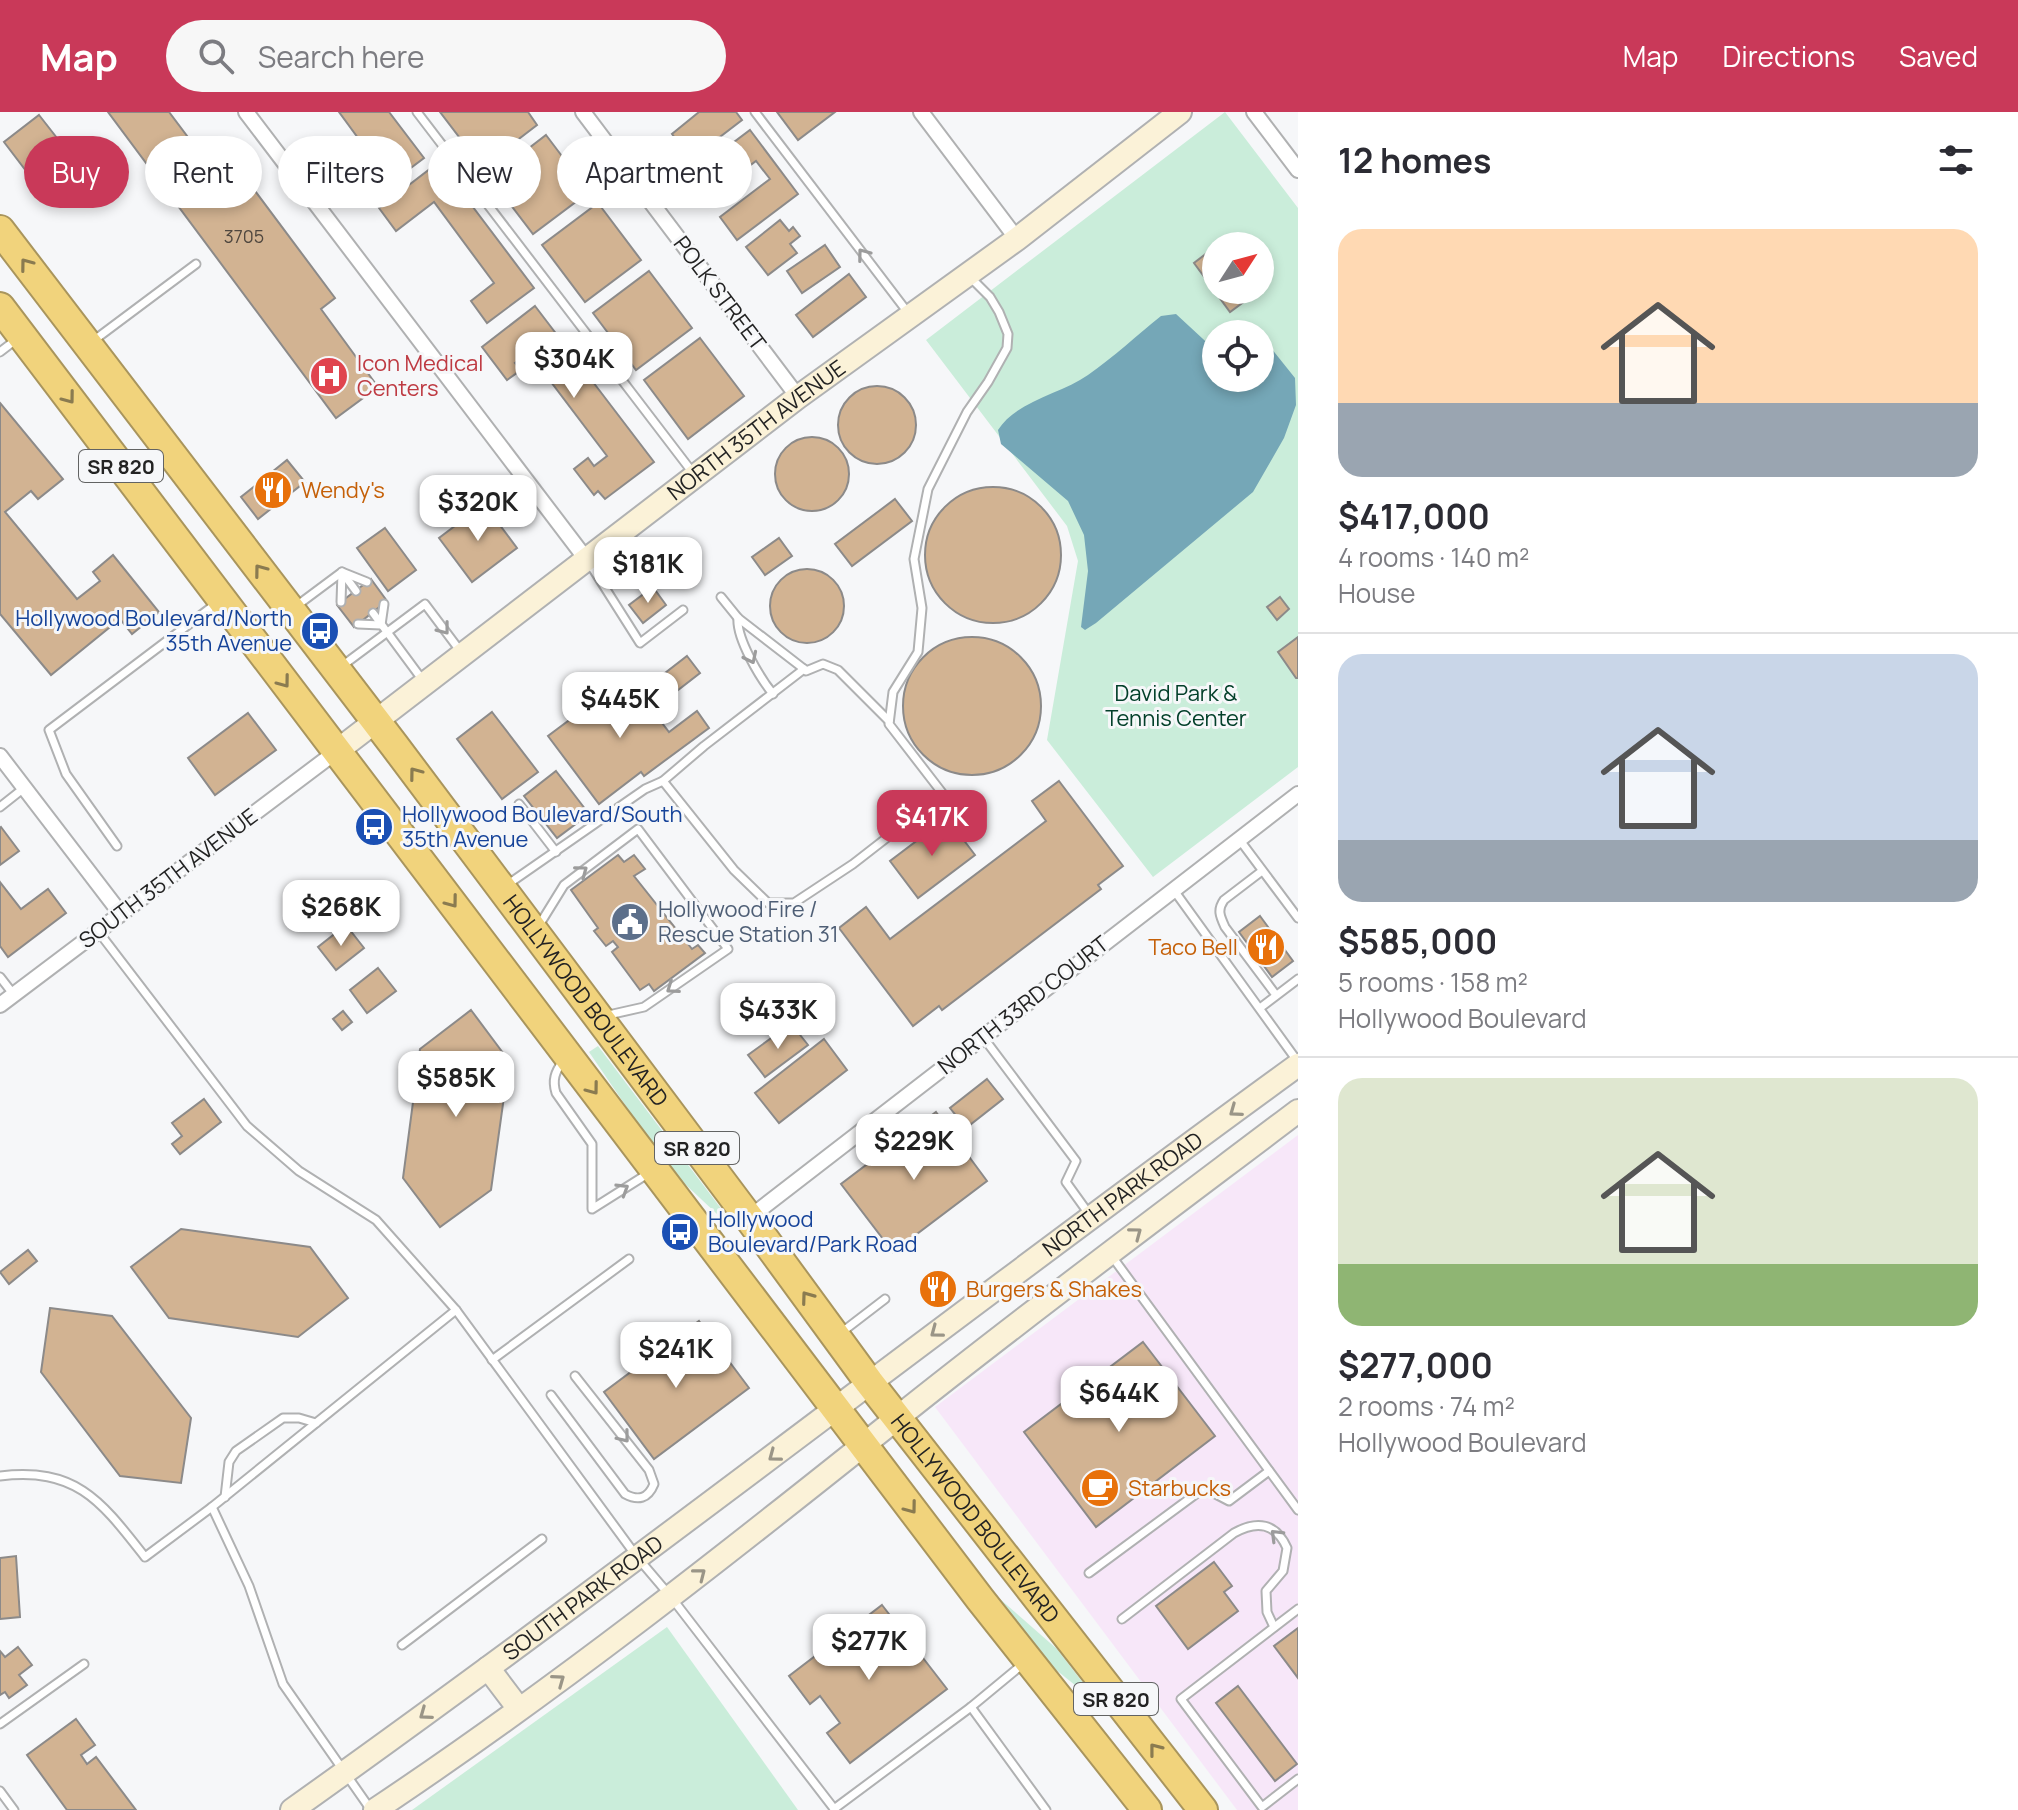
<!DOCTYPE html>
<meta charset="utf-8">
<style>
:root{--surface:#fff;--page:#f7f7f7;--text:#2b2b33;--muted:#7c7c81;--line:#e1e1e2;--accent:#c93959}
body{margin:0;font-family:Manrope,sans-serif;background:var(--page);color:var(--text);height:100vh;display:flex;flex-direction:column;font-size:30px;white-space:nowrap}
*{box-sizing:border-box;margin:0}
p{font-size:26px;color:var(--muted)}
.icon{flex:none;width:44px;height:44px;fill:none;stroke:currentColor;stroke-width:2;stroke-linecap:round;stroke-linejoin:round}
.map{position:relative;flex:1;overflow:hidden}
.sheet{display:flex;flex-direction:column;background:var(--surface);width:720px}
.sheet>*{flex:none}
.guide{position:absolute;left:24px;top:24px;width:760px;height:72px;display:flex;gap:16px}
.needle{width:52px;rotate:54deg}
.buttons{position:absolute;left:1202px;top:120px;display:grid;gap:16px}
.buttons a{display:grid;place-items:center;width:72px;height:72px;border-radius:50%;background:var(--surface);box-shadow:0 4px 12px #0003;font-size:40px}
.price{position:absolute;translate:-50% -68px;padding:0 18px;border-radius:16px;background:#fff;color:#222;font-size:26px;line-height:52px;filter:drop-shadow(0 2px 4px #0008)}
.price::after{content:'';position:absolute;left:50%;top:48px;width:24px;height:18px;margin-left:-12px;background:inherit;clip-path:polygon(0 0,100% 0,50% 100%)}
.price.active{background:var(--accent);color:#fff}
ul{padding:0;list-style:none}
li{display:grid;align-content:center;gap:16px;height:424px;padding:0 40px}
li+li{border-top:2px solid var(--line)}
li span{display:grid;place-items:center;height:248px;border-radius:24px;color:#555}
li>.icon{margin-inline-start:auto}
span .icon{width:144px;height:144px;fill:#fffc;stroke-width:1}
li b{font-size:34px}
h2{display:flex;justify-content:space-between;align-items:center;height:96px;padding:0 40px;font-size:34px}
.chip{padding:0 28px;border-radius:36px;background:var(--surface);box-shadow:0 4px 12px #0003;font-size:28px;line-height:72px}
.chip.active{background:var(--accent);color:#fff}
header{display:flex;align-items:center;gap:48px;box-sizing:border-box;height:112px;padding:0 40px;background:var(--accent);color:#fff}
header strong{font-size:38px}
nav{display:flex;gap:44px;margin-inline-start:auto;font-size:28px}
.search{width:560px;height:72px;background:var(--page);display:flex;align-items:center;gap:20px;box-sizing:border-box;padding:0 28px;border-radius:44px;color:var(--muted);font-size:30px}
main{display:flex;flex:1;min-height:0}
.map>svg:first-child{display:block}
.commercial{fill:#f7e7f9}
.green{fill:#caedda;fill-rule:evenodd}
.water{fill:#75a7b7}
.building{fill:#d2b392;stroke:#8c8a89;stroke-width:2}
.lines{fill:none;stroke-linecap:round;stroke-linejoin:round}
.lane-casing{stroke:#b0b1b2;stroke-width:11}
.street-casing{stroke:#b0b1b2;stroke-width:18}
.secondary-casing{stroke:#b0b1b2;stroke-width:26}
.highway-casing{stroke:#a9955d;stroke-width:32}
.lane{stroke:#fff;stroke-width:7}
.street{stroke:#fff;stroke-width:14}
.secondary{stroke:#fbf2d8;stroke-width:22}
.highway{stroke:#f1d37c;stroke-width:28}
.oneway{stroke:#9c9c9c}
.oneway2{stroke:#8a7b50}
.oneway3{stroke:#9a9587}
.labels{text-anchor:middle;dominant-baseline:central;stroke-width:6;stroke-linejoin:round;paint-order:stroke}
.number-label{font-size:18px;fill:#4f473f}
.shield{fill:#f6f7f9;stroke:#626363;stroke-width:2}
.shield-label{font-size:20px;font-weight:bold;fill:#232323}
.street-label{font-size:22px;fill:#232323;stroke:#f6f7f9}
.health-label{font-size:22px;fill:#be3a42;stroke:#f6f7f9;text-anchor:start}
.food-label{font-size:22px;fill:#c56008;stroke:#f6f7f9;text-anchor:start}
.transit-label{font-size:22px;fill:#164399;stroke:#f6f7f9;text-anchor:start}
.park-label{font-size:22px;fill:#03402a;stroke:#f6f7f9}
.service-label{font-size:22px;fill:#4e5e75;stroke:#f6f7f9;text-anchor:start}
</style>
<header>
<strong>Map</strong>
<div class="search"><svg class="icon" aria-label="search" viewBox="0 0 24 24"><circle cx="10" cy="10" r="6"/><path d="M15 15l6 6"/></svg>Search here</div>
<nav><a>Map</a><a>Directions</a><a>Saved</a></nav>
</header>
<main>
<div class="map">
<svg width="1298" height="1698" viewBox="0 0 1298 1698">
<rect width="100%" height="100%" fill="#f6f7f9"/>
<!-- commercial -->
<polygon class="commercial" points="1298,1023 1298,1698 1237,1698 935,1295"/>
<!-- green -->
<g class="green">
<path d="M1225,0L1298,96V655L1153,765L1047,628L1078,449L1067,414L926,228ZM1216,134H1260V178H1216ZM1216,222H1260V266H1216Z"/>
<polygon points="598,934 735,1115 733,1117 669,1057 589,940"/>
<polygon points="992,1480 1057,1537 1101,1594 1045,1549"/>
<polygon points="667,1515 798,1698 412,1698"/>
</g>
<!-- water -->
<path class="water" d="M1176,202L1216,239V266H1260V227L1263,226L1295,266L1296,293L1284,326L1253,380L1096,511L1085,518L1081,515L1088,459L1084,423L1068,389L1001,332L998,318C1016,289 1061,282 1088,263C1114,245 1137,223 1161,204Z"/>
<!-- building -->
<g class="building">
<polygon points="108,0 169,0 215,61 232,48 335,186 321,197 378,275 336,306"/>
<polygon points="339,0 389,0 424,46 372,85 350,56 369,41"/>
<polygon points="440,0 528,0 537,13 482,55"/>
<polygon points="699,0 736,0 742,8 691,47 672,22"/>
<polygon points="777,0 835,0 798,28"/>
<polygon points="39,3 82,58 46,85 4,30"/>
<polygon points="750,18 798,82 737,128 720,105 770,67 756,49 706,87 689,64"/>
<polygon points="546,23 589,80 533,122 490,66"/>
<polygon points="439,50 534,176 487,211 471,189 494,171 434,90 396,119 379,96"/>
<polygon points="598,91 641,148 585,190 542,133"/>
<polygon points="780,108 789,119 793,115 800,124 790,132 797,141 768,163 746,135"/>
<polygon points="825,133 840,155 802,181 787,159"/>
<polygon points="1216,134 1216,178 1260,178 1260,161 1268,172 1230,200 1194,151"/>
<polygon points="649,159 692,216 636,258 593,201"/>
<polygon points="849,162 866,185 813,225 796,203"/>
<polygon points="535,194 654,350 605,387 598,379 594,383 574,357 588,346 594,354 607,344 529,241 515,251 521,258 507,268 482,235"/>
<polygon points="700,226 744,284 688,327 644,268"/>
<circle cx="877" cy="313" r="39"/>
<polygon points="0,291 63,367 38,387 31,379 5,400 77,487 100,469 93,460 113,443 159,500 132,522 120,507 51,563 0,502"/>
<circle cx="812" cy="362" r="37"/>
<polygon points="287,348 305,370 258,407 241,385"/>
<circle cx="993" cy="443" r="68"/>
<polygon points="895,387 912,409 852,454 835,432"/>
<polygon points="484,392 517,436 472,470 439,426"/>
<polygon points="385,416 416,458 388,479 357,436"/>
<polygon points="779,426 792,444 765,463 752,445"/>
<circle cx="807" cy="494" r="37"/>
<polygon points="371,467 387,489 354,515 337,493"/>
<polygon points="653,475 666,493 643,511 629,493"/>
<polygon points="1280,485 1289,497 1277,508 1267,495"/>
<polygon points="1298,525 1298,566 1296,566 1278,540"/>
<circle cx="972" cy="594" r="69"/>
<polygon points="687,544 700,561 660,592 647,575"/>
<polygon points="627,565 669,620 697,599 709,616 644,664 641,660 599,692 548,624"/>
<polygon points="492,600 538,660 502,687 457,627"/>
<polygon points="248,601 276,638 215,683 188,646"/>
<polygon points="556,659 589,702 557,726 524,684"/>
<polygon points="1059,669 1123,754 1098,773 1101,777 942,898 939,894 913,914 839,816 866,795 890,827 1046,709 1032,689"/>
<polygon points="947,706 975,743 918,786 890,749"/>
<polygon points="1,715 19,739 0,753 0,716"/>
<polygon points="618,743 624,750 634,743 645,757 634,764 692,837 698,833 705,841 654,879 649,872 640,878 612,840 618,835 613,829 606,834 594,819 598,816 571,778"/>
<polygon points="0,770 21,797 48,777 66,801 8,845 0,834"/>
<polygon points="1260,804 1293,849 1272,865 1239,820"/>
<polygon points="346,813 364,836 336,858 318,835"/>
<polygon points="378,856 396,879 367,901 350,878"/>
<polygon points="471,898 509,949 491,1078 440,1115 403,1066 420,937"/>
<polygon points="343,899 352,910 342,918 333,907"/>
<polygon points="793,914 808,933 765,965 748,943 781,919 783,922"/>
<polygon points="824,927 847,958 779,1011 755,981"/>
<polygon points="987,967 1003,987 966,1016 950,996"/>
<polygon points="204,987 221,1010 180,1042 172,1032 182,1024 172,1011"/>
<polygon points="936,1000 987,1069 893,1140 841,1072"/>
<polygon points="181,1117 310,1135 348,1186 298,1225 169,1206 131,1155"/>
<polygon points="28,1138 37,1149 9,1172 0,1160"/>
<polygon points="50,1196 112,1204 191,1306 181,1371 120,1364 41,1260"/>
<polygon points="699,1209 749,1276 654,1347 604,1280"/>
<polygon points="1143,1230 1215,1324 1096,1415 1024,1320"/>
<polygon points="16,1444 20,1505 0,1507 0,1446"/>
<polygon points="1214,1450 1232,1474 1224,1480 1238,1499 1188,1537 1156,1494"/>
<polygon points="882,1493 947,1577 850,1651 827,1621 840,1611 820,1584 810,1592 789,1564"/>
<polygon points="1298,1516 1298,1566 1274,1534"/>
<polygon points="18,1535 32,1553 19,1563 27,1573 9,1586 5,1580 0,1583 0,1539 5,1545"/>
<polygon points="1238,1574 1297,1652 1275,1669 1216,1591"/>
<polygon points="76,1607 95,1633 81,1643 87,1652 96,1645 136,1698 67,1698 27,1643"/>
</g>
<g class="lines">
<!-- lane casing -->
<g class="lane-casing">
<g id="lane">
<polyline points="417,0 693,361"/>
<polyline points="755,0 909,202"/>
<polyline points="93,229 196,152"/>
<polyline points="0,240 17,227"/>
<polyline points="588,449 640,531 683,498"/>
<polyline points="721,485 738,506 804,557"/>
<polyline points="341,490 342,460 367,470"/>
<polyline points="295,495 342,460 356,479"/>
<polyline points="373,501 424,570"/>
<path d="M738,506C736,526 760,566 773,582"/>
<polyline points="358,512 381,513 384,492"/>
<polyline points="342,554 425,492 461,540"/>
<polyline points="663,669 704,634 804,557 806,559 823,552 838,558 889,609"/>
<polyline points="519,692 556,740"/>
<polyline points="0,695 24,676"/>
<polyline points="1239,727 1298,806"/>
<polyline points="117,734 66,662 49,618 217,491"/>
<path d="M1262,759L1224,788C1217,798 1220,804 1225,815L1276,883"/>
<polyline points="507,773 645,677 663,669 734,758 768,791 794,791 853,752 943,682 889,612 893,580 918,540 922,496 914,447 928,377 967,300 988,270 1007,236 1008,222 999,200 990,185 971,166"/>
<polyline points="1173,777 1298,950"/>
<polyline points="538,815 564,773 638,717 728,837 644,895 604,904"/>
<polyline points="98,819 247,1014 299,1059 376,1108 456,1198 637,1445 671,1485 835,1698"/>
<polyline points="0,865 14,883"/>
<polyline points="1260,896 1298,867"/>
<polyline points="983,925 1076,1049 1066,1070 1089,1102"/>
<path d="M563,949C555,960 552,968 556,981L592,1032V1097L649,1061"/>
<polyline points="1111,1143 1298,1398"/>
<polyline points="842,1220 885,1187"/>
<polyline points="492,1248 629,1147"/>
<path d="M551,1283L625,1382C638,1389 648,1387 654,1372L649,1358L575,1264"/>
<path d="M0,1364C77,1355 101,1389 145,1445L212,1395L456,1198"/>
<polyline points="225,1385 229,1350 236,1339 283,1306 299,1306 316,1311"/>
<polyline points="212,1395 249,1474 283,1572 371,1698"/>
<polyline points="1089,1461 1204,1376 1229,1389 1269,1359"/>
<polyline points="1298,1497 1181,1587 1262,1695 1298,1667"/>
<path d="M1122,1507L1234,1421C1257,1408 1276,1411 1287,1436L1283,1459L1266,1479L1267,1500L1274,1515"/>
<polyline points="402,1533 542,1427"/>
<polyline points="971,1595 1046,1698"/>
<polyline points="0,1612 84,1552"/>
<polyline points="0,1679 14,1698"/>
<polyline points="834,1697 971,1595 1023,1552"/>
</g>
</g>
<!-- street casing -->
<g class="street-casing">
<g id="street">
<polyline points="246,0 586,447"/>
<polyline points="583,0 798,285"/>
<polyline points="921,0 1017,127"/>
<polyline points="1254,0 1298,58"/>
<polyline points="0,644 121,802"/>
<polyline points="0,893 337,639"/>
<polyline points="749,1106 1298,682"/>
</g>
</g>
<!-- secondary casing -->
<g class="secondary-casing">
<g id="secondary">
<path id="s1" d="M337,639L798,285L1017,127L1180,0"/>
<polyline points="488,1556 519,1597"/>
<path id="s2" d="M292,1698C632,1456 960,1198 1298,953"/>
<path d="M375,1698C555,1578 726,1443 896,1307C1027,1202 1163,1101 1298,999"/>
</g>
</g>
<!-- highway casing -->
<g class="highway-casing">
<g id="highway">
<path id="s3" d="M0,118L394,633L749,1106L869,1270L1203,1698"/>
<polyline points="0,195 980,1487 1147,1698"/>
</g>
</g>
<!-- lane -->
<use href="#lane" class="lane"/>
<!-- street -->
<use href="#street" class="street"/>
<!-- secondary -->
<use href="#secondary" class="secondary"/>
<!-- highway -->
<use href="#highway" class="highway"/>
</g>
<!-- one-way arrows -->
<defs><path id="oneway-chevron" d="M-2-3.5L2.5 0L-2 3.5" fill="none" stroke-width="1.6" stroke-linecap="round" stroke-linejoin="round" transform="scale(2)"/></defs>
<g class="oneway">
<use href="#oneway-chevron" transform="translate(863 142) rotate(-127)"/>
<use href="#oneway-chevron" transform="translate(444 517) rotate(52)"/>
<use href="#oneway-chevron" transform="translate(751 546) rotate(64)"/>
<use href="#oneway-chevron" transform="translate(582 759) rotate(-37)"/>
<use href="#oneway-chevron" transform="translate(672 876) rotate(145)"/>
<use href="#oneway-chevron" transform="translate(623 1077) rotate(-32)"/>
<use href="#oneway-chevron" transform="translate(624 1325) rotate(51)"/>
<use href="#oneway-chevron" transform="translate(1276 1423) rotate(-135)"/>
</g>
<g class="oneway2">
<use href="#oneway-chevron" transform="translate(26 152) rotate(-127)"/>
<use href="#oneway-chevron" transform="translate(69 286) rotate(53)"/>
<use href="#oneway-chevron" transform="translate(260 458) rotate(-127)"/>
<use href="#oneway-chevron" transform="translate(284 570) rotate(53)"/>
<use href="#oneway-chevron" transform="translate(415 661) rotate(-127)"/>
<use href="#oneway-chevron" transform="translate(452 790) rotate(53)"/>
<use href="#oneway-chevron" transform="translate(593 977) rotate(53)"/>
<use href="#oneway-chevron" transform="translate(807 1185) rotate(-126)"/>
<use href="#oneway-chevron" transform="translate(911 1396) rotate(53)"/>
<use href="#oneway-chevron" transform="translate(1155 1637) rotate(-128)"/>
</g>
<g class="oneway3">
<use href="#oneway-chevron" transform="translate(1235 999) rotate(144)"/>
<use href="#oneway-chevron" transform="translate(1136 1121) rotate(-37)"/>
<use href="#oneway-chevron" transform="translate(936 1220) rotate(143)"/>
<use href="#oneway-chevron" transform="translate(774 1344) rotate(143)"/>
<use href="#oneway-chevron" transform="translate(700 1462) rotate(-38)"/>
<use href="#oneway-chevron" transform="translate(559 1568) rotate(-36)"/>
<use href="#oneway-chevron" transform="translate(425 1602) rotate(144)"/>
</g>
<!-- icons -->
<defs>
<g id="hospital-disc" transform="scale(2)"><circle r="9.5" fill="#e0444e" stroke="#f6f7f9"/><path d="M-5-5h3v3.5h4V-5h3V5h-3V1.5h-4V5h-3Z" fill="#fff"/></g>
<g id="restaurant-disc" transform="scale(2)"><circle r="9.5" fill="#e8710a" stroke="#f6f7f9"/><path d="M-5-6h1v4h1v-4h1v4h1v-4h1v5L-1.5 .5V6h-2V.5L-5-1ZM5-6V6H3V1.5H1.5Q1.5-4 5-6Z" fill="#fff"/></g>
<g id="bus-disc" transform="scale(2)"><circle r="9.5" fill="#1a4fb4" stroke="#f6f7f9"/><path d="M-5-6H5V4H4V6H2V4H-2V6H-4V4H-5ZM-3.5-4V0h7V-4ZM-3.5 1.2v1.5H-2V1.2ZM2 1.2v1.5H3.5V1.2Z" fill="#fff"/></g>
<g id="civic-disc" transform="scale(2)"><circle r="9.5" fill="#5c6f8a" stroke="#f6f7f9"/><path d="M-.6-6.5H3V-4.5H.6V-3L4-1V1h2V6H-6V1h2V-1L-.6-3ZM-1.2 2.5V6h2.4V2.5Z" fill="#fff"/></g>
<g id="cafe-disc" transform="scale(2)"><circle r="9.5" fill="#e8710a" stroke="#f6f7f9"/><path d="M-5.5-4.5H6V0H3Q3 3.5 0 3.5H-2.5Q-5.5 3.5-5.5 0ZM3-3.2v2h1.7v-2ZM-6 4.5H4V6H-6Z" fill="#fff"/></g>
</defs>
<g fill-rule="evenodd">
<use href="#hospital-disc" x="329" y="264"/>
<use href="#restaurant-disc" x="273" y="378"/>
<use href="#bus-disc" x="320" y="519"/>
<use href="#bus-disc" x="374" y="715"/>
<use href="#civic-disc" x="630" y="810"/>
<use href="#restaurant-disc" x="1266" y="835"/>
<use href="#bus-disc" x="680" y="1120"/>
<use href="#restaurant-disc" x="938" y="1177"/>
<use href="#cafe-disc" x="1100" y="1376"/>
</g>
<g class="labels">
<!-- number labels -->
<g class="number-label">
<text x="244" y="124">3705</text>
</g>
<!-- shield labels -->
<g class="shield">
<rect x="79" y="338" width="84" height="32" rx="6"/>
<rect x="655" y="1020" width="84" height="32" rx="6"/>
<rect x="1074" y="1571" width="84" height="32" rx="6"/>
</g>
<g class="shield-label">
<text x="121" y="354">SR 820</text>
<text x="697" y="1036">SR 820</text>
<text x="1116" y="1587">SR 820</text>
</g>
<!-- street labels -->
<g class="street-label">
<text transform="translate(720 181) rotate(53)">POLK STREET</text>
<text stroke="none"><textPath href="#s1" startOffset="528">NORTH 35TH AVENUE</textPath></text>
<text transform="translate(168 766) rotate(-37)">SOUTH 35TH AVENUE</text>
<text stroke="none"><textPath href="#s3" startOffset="968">HOLLYWOOD BOULEVARD</textPath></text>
<text transform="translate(1023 893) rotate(-38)">NORTH 33RD COURT</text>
<text stroke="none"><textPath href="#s2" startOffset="1034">NORTH PARK ROAD</textPath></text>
<text stroke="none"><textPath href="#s3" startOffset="1616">HOLLYWOOD BOULEVARD</textPath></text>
<text stroke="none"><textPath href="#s2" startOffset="360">SOUTH PARK ROAD</textPath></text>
</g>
<!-- health labels -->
<g class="health-label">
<text x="357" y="251">Icon Medical<tspan x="357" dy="25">Centers</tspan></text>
</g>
<!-- food labels -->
<g class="food-label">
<text x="301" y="378">Wendy's</text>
<text x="1238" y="835" text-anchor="end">Taco Bell</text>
<text x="966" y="1177">Burgers &amp; Shakes</text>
<text x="1128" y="1376">Starbucks</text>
</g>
<!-- transit labels -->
<g class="transit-label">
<text x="292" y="506" text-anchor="end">Hollywood Boulevard/North<tspan x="292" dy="25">35th Avenue</tspan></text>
<text x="402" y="702">Hollywood Boulevard/South<tspan x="402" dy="25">35th Avenue</tspan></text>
<text x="708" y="1107">Hollywood<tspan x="708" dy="25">Boulevard/Park Road</tspan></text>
</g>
<!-- park labels -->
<g class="park-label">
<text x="1176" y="581">David Park &amp;<tspan x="1176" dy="25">Tennis Center</tspan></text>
</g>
<!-- service labels -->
<g class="service-label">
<text x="658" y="797">Hollywood Fire /<tspan x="658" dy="25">Rescue Station 31</tspan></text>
</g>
</g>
</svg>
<div class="buttons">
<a><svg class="needle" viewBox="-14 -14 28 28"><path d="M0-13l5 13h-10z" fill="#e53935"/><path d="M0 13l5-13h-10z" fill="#7c7c81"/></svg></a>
<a><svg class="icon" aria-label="locate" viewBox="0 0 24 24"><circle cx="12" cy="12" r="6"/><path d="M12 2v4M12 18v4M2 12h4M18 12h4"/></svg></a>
</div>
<b class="price" style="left:574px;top:288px">$304K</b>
<b class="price" style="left:478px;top:431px">$320K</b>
<b class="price" style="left:648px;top:493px">$181K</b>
<b class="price" style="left:620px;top:628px">$445K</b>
<b class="price active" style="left:932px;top:746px">$417K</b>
<b class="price" style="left:341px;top:836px">$268K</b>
<b class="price" style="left:778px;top:939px">$433K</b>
<b class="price" style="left:456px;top:1007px">$585K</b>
<b class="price" style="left:914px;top:1070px">$229K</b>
<b class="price" style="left:676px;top:1278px">$241K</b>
<b class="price" style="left:1119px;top:1322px">$644K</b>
<b class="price" style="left:869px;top:1570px">$277K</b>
<div class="guide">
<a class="chip active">Buy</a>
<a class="chip">Rent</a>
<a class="chip">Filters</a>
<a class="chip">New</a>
<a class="chip">Apartment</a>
</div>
</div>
<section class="sheet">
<h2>12 homes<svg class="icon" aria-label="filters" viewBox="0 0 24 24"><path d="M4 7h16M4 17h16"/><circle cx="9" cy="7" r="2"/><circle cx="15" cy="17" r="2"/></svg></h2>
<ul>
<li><span style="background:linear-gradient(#ffd9b3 70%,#9aa5b1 0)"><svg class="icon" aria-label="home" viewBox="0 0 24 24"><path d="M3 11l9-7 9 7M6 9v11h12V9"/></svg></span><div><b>$417,000</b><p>4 rooms · 140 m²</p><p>House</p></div></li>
<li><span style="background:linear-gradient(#c9d6e8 75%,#9aa5b1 0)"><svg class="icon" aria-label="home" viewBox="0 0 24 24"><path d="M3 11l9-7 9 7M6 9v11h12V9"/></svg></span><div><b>$585,000</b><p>5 rooms · 158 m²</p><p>Hollywood Boulevard</p></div></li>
<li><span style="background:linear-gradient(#dfe7d0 75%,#8fb573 0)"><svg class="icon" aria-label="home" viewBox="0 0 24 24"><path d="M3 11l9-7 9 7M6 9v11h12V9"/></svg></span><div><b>$277,000</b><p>2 rooms · 74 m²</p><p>Hollywood Boulevard</p></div></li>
</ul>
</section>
</main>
